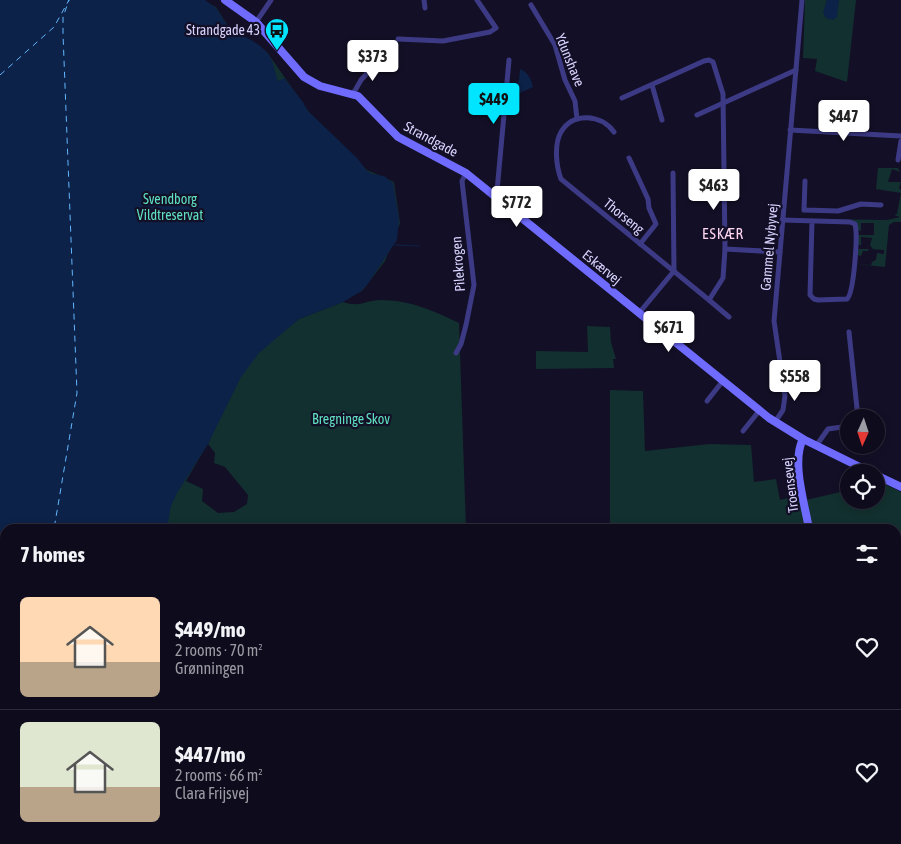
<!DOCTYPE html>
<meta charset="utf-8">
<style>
:root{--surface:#0e0b1c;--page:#1c1929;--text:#f1f3f6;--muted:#9b9ba3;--line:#2e2b3b;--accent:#00e5ff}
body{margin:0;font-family:"Asap Condensed",sans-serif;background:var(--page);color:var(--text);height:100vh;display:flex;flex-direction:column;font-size:19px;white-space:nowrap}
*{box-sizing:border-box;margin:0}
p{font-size:16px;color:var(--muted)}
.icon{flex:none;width:28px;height:28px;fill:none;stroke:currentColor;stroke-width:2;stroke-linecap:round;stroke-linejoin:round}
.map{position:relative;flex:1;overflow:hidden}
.side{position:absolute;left:0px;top:524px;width:901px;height:321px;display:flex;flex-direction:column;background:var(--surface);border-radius:15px 15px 0 0;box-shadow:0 2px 8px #0003,0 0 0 1px var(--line)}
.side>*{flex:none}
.needle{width:32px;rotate:183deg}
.fabs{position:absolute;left:840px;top:409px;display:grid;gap:10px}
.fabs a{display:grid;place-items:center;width:45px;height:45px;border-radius:50%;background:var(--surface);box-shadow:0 2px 8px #0003,0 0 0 1px var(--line);font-size:25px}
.price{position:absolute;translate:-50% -42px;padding:0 11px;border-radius:5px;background:#fff;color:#222;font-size:16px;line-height:32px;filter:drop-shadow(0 1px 2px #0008)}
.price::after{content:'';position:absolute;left:50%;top:30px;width:15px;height:11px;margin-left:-8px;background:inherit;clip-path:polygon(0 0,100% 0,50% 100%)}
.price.selected{background:var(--accent);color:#111}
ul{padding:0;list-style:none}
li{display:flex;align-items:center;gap:15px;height:125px;padding:0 20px}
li+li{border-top:1px solid var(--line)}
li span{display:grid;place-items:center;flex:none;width:140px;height:100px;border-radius:8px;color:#555}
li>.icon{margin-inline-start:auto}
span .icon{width:60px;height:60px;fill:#fffc;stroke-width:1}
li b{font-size:21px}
h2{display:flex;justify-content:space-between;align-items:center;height:60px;padding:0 20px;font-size:21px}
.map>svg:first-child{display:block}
.green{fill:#12302f;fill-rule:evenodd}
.water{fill:#0c2248}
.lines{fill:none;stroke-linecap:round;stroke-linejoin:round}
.stream{stroke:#0c2248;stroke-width:1}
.ferry{stroke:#62b6ff;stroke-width:1;stroke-dasharray:6 5;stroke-linecap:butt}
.street{stroke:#3d3a85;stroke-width:5}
.secondary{stroke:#6f6bff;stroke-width:8}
.labels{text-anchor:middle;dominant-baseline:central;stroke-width:4.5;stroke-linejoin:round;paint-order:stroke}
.poi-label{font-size:14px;fill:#d9d4ff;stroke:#130f26;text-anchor:end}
.street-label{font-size:14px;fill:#d9d4ff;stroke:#130f26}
.park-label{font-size:14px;fill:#5fe0c0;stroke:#130f26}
.neighbourhood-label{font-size:15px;letter-spacing:1px;fill:#ffd6f0;stroke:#130f26}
</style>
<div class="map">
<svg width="901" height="844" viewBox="0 0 901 844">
<rect width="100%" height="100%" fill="#130f26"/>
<!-- green -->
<g class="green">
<path d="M0,0H202L216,7L230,29L267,52L313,118L367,170L394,182L400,223L385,261L362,291L299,317L294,323L299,319L343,302C361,308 365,300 381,300C410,300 434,311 459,323L466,529H5V840H171L173,844L174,840H791V844H0ZM211,438L208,444L215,453L214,463L225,467L248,495L247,504L234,512L218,513L202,501L203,489L186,481Z"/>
<polygon points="805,0 827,0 824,10 825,17 837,14 836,6 839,0 856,0 847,82 815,71 817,59 803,58"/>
<polygon points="878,168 898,168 900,172 892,169 888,182 901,182 899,188 901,190 901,222 894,222 889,225 885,267 856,264 871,265 872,262 876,260 877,253 884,254 884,250 869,249 868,251 863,251 861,256 857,255 858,249 873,249 870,245 872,238 861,237 861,245 858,245 858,235 874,235 874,223 861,223 861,231 858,230 858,225 854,221 816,219 887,220 900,217 894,215 897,214 901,193 876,189"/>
<polygon points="587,326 610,327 611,342 616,359 613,359 614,368 536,369 536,351 588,352"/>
<polygon points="610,390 643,391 645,451 709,444 751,445 754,482 776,479 780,500 800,495 806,529 610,529"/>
<polygon points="876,480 901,492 901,533 896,534 896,529 812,529 806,500 849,490 849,500 876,500"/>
</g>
<!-- water -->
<g class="water">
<path d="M0,0H205L216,8L227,25V28C242,36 266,44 272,61C275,68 275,74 278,81L284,78L303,102L307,110L358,159L366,170L372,174L384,176L393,183L399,219L397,240L367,285L360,292L343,302L299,319L259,353L241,377L208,444L177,493L171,506L167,529H5V840H171L172,844H0Z"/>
<polygon points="827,0 839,0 837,17 833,20 826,18 823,13"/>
<path d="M520,69C528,72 531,79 533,87L520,93L514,89L519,80Z"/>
</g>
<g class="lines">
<!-- stream -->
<g class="stream">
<polyline points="395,245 419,246"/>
<polyline points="284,840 289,844"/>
<polyline points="312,844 314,840"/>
</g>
<!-- ferry -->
<g class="ferry">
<polyline points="0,75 54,27 69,0 63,17 63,34 77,393 54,529"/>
<polyline points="64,840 65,844"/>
</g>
<!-- street -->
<g class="street">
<polyline points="424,0 425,8"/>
<polyline points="531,5 555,45 565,80 575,101 577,119"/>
<polyline points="256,22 271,0"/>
<polyline points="398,39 443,41 490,32 496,28 477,0"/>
<polyline points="652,85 662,120"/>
<polyline points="353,94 361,80 378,61"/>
<polyline points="622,98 704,61 709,60 713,62 723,94 725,249 780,252"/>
<polyline points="697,115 796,70"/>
<polyline points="790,130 901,136"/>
<path d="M614,132C601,114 573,112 561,132C554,144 556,166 561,179L709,300"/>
<polyline points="629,158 648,199 649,208 656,224 640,244"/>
<polyline points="898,160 901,141"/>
<polyline points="805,181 804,210 838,211 861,204 881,205"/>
<polyline points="495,195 497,191 509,60"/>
<path d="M782,220L850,222L855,224C858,235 854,293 847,299L818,300L814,299L810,295L812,221"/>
<polyline points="725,249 723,278 709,300 729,317"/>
<polyline points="639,313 674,271 673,173"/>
<polyline points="849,332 858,418"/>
<polyline points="456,353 461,344 466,325 474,285 462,181 466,173"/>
<polyline points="707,401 722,382"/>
<polyline points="775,422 783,410 785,396 774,321 802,0"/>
<polyline points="743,431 759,411"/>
<polyline points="816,446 828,429 849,426"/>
</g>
<!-- secondary -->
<g class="secondary">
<polyline points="225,0 256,22 304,77 320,86 358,96 398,137 466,173 769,418 803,439 870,472"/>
<path d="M803,439C791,462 805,504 809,529"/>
<polyline points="876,475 901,487"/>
<polyline points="877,840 878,844"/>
</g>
</g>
<!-- icons -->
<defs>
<g id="bus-pin" transform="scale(1.25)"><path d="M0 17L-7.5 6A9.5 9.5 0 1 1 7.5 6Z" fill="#00e5ff" stroke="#130f26"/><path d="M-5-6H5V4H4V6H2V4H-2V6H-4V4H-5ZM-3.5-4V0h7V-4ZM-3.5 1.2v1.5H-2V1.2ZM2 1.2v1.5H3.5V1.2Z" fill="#111"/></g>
</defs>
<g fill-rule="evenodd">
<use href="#bus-pin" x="277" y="30"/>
</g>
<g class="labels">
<!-- poi labels -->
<g class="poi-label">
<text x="260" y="30">Strandgade 43</text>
</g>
<!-- street labels -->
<g class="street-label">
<text transform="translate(570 60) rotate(68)">Ydunshave</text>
<text transform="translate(431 139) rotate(28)">Strandgade</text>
<text transform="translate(624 216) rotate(39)">Thorseng</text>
<text transform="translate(769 247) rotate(-85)">Gammel Nybyvej</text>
<text transform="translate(458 264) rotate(-94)">Pilekrogen</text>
<text transform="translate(602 267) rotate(39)">Eskærvej</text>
<text transform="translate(790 485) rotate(-97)">Troensevej</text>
</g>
<!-- park labels -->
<g class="park-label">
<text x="170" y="199">Svendborg<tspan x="170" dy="16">Vildtreservat</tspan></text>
<text x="351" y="419">Bregninge Skov</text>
</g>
<!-- neighbourhood labels -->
<g class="neighbourhood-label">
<text x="723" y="233">ESKÆR</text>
</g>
</g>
</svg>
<div class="fabs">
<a><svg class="needle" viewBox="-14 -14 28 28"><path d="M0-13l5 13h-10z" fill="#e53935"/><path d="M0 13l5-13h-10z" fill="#9b9ba3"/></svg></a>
<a><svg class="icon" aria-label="locate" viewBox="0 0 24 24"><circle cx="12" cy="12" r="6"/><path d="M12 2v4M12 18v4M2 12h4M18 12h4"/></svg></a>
</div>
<b class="price" style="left:373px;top:82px">$373</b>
<b class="price selected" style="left:494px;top:125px">$449</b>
<b class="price" style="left:844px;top:142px">$447</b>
<b class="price" style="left:714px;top:211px">$463</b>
<b class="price" style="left:517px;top:228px">$772</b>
<b class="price" style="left:669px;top:353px">$671</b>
<b class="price" style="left:795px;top:402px">$558</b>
<section class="side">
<h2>7 homes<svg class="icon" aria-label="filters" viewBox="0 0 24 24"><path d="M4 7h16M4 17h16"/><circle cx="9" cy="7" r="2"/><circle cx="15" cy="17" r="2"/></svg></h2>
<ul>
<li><span style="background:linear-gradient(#ffd9b3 65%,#b9a48a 0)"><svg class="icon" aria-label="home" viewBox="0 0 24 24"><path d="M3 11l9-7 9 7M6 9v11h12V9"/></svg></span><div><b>$449/mo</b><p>2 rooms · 70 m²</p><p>Grønningen</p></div><svg class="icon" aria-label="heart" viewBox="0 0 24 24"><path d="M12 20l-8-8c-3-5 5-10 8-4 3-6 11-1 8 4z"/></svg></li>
<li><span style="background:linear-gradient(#dfe7d0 65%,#b9a48a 0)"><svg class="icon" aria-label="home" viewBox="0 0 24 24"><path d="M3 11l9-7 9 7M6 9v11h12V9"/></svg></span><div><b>$447/mo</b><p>2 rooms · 66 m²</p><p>Clara Frijsvej</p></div><svg class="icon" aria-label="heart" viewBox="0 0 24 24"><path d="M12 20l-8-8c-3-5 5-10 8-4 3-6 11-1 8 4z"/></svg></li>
</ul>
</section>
</div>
